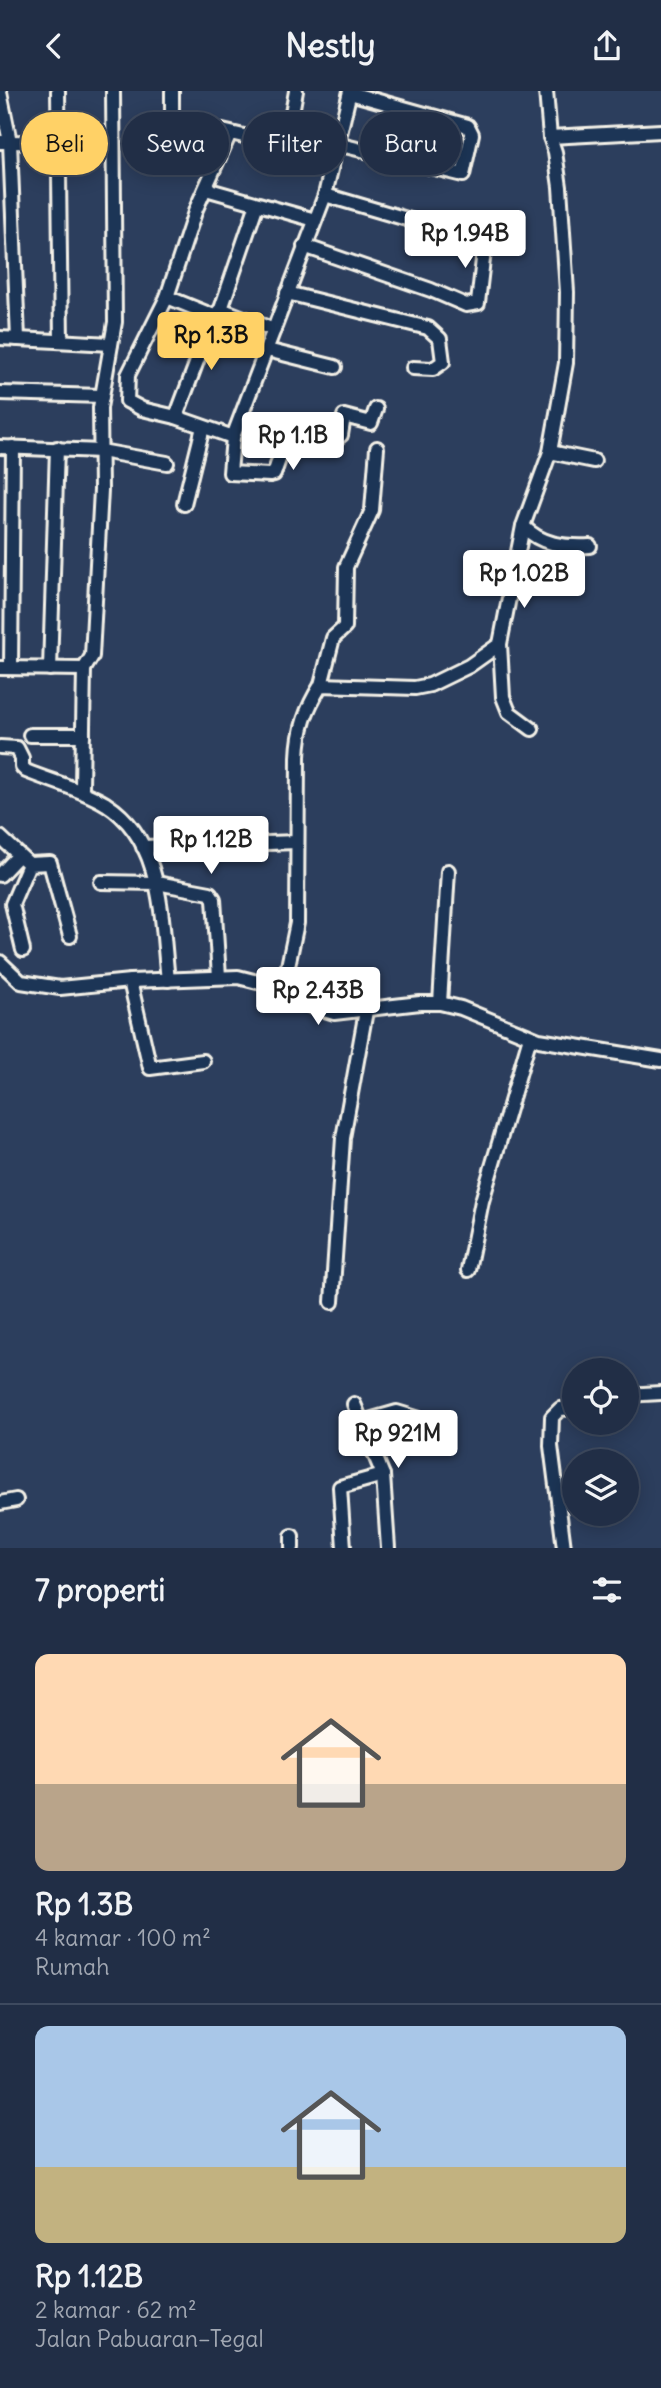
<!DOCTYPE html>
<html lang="id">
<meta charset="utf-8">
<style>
:root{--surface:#212e46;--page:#29364d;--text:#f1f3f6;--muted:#a2a8b3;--line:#3e4a5f;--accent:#ffd166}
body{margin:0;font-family:Delius,sans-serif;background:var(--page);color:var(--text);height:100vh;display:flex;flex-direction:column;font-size:26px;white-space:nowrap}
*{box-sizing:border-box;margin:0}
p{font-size:23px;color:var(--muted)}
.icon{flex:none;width:38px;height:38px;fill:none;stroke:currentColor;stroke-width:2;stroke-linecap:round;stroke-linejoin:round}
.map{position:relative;height:1457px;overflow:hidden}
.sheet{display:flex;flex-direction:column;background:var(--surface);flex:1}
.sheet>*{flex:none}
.banner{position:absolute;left:21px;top:21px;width:620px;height:63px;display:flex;gap:14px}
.fabs{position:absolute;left:562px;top:1267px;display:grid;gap:14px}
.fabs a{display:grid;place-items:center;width:77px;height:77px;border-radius:50%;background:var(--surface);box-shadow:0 4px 18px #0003,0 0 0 2px var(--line);font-size:35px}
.price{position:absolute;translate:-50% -60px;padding:0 16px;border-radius:7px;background:#fff;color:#222;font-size:23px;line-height:46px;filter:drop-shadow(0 2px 4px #0008)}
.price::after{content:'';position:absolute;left:50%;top:42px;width:21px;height:16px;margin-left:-10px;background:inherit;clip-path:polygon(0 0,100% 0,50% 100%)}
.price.selected{background:var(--accent);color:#111}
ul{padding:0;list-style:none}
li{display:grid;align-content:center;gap:14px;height:371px;padding:0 35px}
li+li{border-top:2px solid var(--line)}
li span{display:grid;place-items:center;height:217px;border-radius:14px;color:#555}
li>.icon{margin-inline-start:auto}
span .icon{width:126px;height:126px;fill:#fffc;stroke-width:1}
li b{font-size:30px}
h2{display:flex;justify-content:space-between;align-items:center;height:84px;padding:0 35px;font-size:30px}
.pill{padding:0 24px;border-radius:32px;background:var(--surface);box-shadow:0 4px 18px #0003,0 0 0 2px var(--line);font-size:24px;line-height:63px}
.pill.selected{background:var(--accent);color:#111}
header{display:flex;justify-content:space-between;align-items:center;height:91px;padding:0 35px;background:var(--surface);font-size:32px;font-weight:700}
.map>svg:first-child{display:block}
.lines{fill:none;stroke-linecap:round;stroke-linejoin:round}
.minor-casing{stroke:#f4f1e8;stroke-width:18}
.minor{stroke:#1d3557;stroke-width:12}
</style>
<header><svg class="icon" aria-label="back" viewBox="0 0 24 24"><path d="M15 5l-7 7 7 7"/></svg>Nestly<svg class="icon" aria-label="share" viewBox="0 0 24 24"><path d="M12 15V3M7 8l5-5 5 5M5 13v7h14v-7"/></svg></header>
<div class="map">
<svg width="661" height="1457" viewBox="0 0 661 1457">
<rect width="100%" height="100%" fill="#2c3e5d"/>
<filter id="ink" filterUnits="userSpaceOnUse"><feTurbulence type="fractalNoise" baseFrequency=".0143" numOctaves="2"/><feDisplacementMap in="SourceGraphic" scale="14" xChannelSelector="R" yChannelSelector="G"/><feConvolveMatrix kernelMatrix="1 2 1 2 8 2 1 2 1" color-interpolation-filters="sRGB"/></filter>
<g filter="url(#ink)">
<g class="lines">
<!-- minor casing -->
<g class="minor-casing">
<g id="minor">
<polyline points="58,0 61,250"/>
<polyline points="172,0 172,25 180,30 286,55 333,70 325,104 233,346 176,326 142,318 127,310 128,284 167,206 196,118 230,42"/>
<polyline points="0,1 10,51 18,248"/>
<polyline points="550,46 661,40"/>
<polyline points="0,51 112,52"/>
<polyline points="337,53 463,84 472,43 468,35 350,2"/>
<polyline points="286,55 296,0"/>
<polyline points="336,60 350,0"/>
<polyline points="206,98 315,129"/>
<polyline points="304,155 431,199 466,214 478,212 485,151 325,104"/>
<polyline points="287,202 428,237 440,248 443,271 433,278 413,277"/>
<polyline points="167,206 214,225 221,218 257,113"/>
<polyline points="221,218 274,239"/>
<polyline points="0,247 111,253"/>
<polyline points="267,259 335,276"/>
<polyline points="0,302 102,305"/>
<polyline points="176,326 214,225"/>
<polyline points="233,346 230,382 270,384 274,383 286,348 336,348 341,344 344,325 371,332 376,318"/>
<polyline points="0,356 101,360 167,372"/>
<polyline points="550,361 594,370"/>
<polyline points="184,413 203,336"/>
<path d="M523,435C541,454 564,456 590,455"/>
<polyline points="500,553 503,606 509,621 532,638"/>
<polyline points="0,577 84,578 92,565 101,399 100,317 115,231 113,0"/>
<polyline points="11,577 13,356"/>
<polyline points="50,578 57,357"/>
<polyline points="321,594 333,547 345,536 346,476 372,419 377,357"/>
<polyline points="30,644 83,644"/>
<path d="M0,656L17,657L22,667V676L26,680C53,691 81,698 106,713C164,750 161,828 168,889"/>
<polyline points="82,696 84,578"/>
<polyline points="0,746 29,773"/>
<polyline points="143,756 297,751"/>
<polyline points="0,784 19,764"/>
<polyline points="101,791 157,792 210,802 214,808 219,886"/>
<polyline points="23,859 12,813 29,773 50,772 70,845"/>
<polyline points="0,871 21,891 60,897 130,890 238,886 293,900 311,915 334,922 420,912 440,912 461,917 539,949 661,969"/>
<polyline points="130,890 150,977 203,970"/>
<path d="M293,900L287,880L297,832L298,666C299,638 306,618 321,594L415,597L430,594L469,575L500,553L523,435L550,361L566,272L567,201L560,96L555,61L550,46L546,0"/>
<polyline points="440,912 448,780"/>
<polyline points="468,1179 482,1110 530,946"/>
<polyline points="332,1211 343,1047 366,920"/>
<polyline points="626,1304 661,1302"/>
<polyline points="354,1313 383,1384 388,1457"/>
<polyline points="362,1331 397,1321 430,1331"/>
<polyline points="0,1412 16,1409"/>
<polyline points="292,1445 292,1457"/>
<polyline points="344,1457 340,1396 383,1384"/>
<polyline points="564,1457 551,1355 552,1326 560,1318 574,1317"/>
</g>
</g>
<!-- minor -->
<use href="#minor" class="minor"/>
</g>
</g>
</svg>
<div class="fabs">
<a><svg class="icon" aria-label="locate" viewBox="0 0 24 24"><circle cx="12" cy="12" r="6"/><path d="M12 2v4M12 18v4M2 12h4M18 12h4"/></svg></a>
<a><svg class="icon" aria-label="layers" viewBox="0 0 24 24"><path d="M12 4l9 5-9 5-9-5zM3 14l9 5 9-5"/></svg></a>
</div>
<b class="price" style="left:465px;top:179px">Rp 1.94B</b>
<b class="price selected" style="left:211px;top:281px">Rp 1.3B</b>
<b class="price" style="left:293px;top:381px">Rp 1.1B</b>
<b class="price" style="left:524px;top:519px">Rp 1.02B</b>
<b class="price" style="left:211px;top:785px">Rp 1.12B</b>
<b class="price" style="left:318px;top:936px">Rp 2.43B</b>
<b class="price" style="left:398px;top:1379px">Rp 921M</b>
<div class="banner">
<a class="pill selected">Beli</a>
<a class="pill">Sewa</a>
<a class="pill">Filter</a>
<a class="pill">Baru</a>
</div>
</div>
<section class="sheet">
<h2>7 properti<svg class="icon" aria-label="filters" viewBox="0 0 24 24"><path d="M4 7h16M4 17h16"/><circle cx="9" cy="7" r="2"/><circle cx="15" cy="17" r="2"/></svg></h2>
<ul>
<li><span style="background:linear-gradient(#ffd9b3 60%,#b9a48a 0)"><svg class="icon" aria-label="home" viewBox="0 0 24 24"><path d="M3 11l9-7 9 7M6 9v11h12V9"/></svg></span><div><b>Rp 1.3B</b><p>4 kamar · 100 m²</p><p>Rumah</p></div></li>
<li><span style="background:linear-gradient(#a9c7e8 65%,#c2b280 0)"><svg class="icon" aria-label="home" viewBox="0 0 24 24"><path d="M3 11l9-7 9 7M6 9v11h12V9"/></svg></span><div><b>Rp 1.12B</b><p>2 kamar · 62 m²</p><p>Jalan Pabuaran–Tegal</p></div></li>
</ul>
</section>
